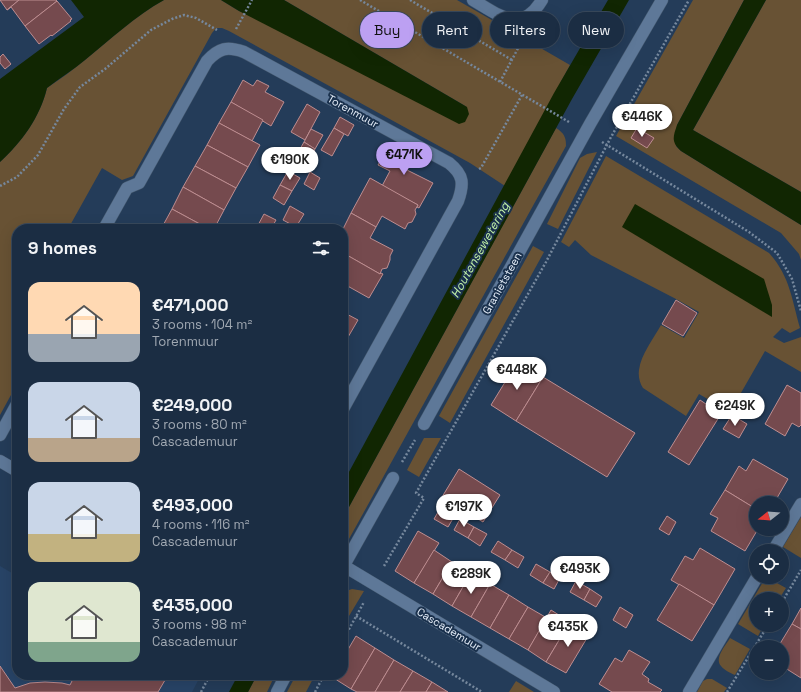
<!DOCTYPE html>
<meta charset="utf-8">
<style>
:root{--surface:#1b2d43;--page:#28394e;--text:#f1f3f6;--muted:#a0a8b2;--line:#39495c;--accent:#bca0f2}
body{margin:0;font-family:"Space Grotesk",sans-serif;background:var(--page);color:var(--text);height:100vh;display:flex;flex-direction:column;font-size:15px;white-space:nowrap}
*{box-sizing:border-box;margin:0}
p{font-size:13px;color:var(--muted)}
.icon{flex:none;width:22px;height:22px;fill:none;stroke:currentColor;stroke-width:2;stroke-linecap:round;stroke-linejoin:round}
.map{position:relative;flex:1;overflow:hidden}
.drawer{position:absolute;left:12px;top:224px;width:336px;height:456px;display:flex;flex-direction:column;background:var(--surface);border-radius:16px;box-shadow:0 4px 16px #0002,0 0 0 1px var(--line)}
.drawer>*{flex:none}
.top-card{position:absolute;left:360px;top:12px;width:380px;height:36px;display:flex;gap:8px}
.needle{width:26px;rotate:253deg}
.tools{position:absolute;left:749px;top:496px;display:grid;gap:8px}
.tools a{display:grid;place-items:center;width:40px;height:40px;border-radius:50%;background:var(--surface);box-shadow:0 4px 16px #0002,0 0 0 1px var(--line);font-size:20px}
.price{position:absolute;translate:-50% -34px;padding:0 9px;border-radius:14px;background:#fff;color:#222;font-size:13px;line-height:26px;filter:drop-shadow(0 1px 2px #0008)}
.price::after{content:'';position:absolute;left:50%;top:24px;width:12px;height:9px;margin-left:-6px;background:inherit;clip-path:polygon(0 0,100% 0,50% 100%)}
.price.on{background:var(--accent);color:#111}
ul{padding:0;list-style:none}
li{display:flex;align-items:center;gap:12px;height:100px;padding:0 16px}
li span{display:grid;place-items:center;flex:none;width:112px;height:80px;border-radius:12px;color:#555}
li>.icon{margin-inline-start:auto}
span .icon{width:48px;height:48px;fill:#fffc;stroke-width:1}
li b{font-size:17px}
h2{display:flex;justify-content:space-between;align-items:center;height:48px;padding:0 16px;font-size:17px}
.chip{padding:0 14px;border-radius:18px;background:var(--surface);box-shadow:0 4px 16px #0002,0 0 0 1px var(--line);font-size:14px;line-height:36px}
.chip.on{background:var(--accent);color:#111}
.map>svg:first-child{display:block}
.built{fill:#284467}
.green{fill:#685234}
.water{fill:#112602}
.building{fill:#754a4e;stroke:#bd8d90}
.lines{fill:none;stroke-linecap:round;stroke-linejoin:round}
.street-casing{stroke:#44586e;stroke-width:13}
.path{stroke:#76889d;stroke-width:2.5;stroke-dasharray:2 2;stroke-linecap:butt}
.street{stroke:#5e7898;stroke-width:12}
.labels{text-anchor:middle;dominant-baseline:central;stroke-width:4;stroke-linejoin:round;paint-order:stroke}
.street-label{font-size:11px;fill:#e8f0fb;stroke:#1a314d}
.water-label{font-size:12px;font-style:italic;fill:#c3f3a7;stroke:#1a314d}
</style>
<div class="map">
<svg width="801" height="692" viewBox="0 0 801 692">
<rect width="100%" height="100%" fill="#243c59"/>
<!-- built -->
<polygon class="built" points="0,566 17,576 17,675 201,675 192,692 0,692"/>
<!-- green -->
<g class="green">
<path d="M164,0H221L239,11L467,107L284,0H457L570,65L505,186L470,163L229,31L222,28H216L212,33L133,176L122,180L102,168L68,229H17V384L0,415V162C22,142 40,117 47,88C60,79 73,70 85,60C111,39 135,16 164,0Z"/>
<polygon points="693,0 744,0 677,125 676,146 681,151 801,225 801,260 799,254 781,233 616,136"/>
<polygon points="766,0 801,0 801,192 693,130"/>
<path d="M556,128C564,133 566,137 566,146L349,539L343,542V518Z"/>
<polygon points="597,152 558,229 547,224 580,158 587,154"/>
<path d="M606,156L769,253C790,276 792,300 800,328L790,333L782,328L773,337L784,343L801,337V372L765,351L730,412L699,394L686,416L643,388C640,383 638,377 639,370C641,354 654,338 661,325L684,338L699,312L676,299L591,255L575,240L569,247L561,242Z"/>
<polygon points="533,246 544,252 450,423 439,416"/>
<polygon points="424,438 441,438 419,477 407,470"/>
<polygon points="801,517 801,558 783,547"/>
<polygon points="766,577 786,588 779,599 756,599 756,625 764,625 758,636 738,624"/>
<polygon points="352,589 364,591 343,626 343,592"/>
<path d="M730,638L750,649L735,675C730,673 724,670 721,666C714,658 726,645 730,638Z"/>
<polygon points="257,675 275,675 267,692 248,692"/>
<polygon points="296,675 315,675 306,692 287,692"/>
<polygon points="707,679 712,679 727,688 724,692 697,692 703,681"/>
<polygon points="516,681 534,692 509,692"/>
</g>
<!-- water -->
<g class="water">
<path d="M71,0H164C135,16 111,39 85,60C73,70 60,78 47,88C40,117 22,142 0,162V79L84,17Z"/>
<polygon points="221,0 284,0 467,107 469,114 465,122 459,124 239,11"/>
<polygon points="608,0 629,0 572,99 343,518 343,483 554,93"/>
<path d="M744,0H766L693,130L801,192V225L681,151C671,142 673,137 677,125Z"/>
<polygon points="635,204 764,279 772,305 772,317 622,227"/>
<polygon points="238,675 257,675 248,692 229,692"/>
</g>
<!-- building -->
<g class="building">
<polygon points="0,0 19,0 7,10"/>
<polygon points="19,0 56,0 57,1 25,26 11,7 7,10"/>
<polygon points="57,1 72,19 70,20 71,21 52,36 51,35 39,44 25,26"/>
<polygon points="3,54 11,64 5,69 0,63 0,57"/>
<polygon points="243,80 253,86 257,80 269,86 265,92 284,102 271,126 231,102"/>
<polygon points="231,102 263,120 252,141 219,123"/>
<polygon points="307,104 320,112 305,140 291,132"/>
<polygon points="340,117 354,125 348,136 334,128"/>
<polygon points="219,123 260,145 248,167 207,145"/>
<polygon points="334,128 344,134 332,156 321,150"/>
<polygon points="637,128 654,138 647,148 631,138"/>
<polygon points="311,129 323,135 315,149 304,142"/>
<polygon points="304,142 315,149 308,162 296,156"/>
<polygon points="389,144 414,157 407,170 433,183 419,208 417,207 418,205 382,186 390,171 378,165"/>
<polygon points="207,145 248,167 236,188 195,166"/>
<polygon points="195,166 236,188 224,210 183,187"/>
<polygon points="288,171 300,178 292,191 280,185"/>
<polygon points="310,172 320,178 314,190 304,184"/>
<polygon points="370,178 418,205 415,210 416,214 412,222 408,223 405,229 382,216 376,227 351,213"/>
<polygon points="280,185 292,191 284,205 273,198"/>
<polygon points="183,187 224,210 214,229 209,229 172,209"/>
<polygon points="290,206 304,214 296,227 283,220"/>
<polygon points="172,209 209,229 161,229"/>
<polygon points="351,213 376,227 370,238 393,250 390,256 390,260 387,268 382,269 380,274 345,254 344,255 343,254 343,229"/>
<polygon points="264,214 276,220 271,229 259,229 257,227"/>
<polygon points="343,254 344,255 345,254 380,274 381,273 383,274 369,298 344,284 343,286"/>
<polygon points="676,300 697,313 683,336 662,324"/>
<polygon points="343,312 358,320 344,344 343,344"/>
<polygon points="518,361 543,377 516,421 491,405"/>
<polygon points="543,377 635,433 607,477 516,421"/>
<polygon points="787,385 801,393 801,425 799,427 792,423 785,436 765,424"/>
<polygon points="700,400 721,414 689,465 668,452"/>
<polygon points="732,415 747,424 739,438 723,429"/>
<polygon points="753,459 788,479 774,503 756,503 756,509 725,490 739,466 746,471"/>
<polygon points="459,469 500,495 483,522 442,497"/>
<polygon points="725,490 756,509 756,529 758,529 745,551 711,531 718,518 710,514"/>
<polygon points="441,507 455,515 448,527 434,519"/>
<polygon points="667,516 676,522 669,535 659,529"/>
<polygon points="460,519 474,527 468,538 454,530"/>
<polygon points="474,527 487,534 480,546 468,538"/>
<polygon points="418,531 439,543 414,583 395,571"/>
<polygon points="498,541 512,550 505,560 491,552"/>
<polygon points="700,548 735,569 714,605 671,580 685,556 693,560"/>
<polygon points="434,550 452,562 433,594 414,583"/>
<polygon points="512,550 524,557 518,568 505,560"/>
<polygon points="452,562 471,573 452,606 433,594"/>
<polygon points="536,564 550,572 543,583 530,575"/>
<polygon points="550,572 560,578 554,589 543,583"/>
<polygon points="471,573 490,584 471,617 452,606"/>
<polygon points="576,581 590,589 584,600 570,592"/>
<polygon points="490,584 509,595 490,628 471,617"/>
<polygon points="679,584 714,605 692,641 657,620"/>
<polygon points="590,589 602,597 596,607 584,600"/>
<polygon points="509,595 528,607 509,639 490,628"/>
<polygon points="528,607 547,618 528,650 509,639"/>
<polygon points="620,607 633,615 626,628 613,620"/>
<polygon points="801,608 801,629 792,624"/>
<polygon points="551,610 570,622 546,662 528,650"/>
<polygon points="570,622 590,633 566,673 546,662"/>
<polygon points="792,624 801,629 801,678 782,666 782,647 778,647"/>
<polygon points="356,636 375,648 351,689 332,677 333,675 343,675 343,658"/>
<polygon points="375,648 394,660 375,692 357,692 351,689"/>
<polygon points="629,650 650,662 642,674 649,679 648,682 662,690 660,692 612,692 599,684 615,658 622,662"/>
<polygon points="394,660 413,671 400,692 375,692"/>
<polygon points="0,666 15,688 30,683 45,682 62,683 70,685 75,675 168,675 158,692 0,692"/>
<polygon points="413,671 432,682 426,692 400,692"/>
<polygon points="432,682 448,692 426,692"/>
</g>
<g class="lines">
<!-- street casing -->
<g class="street-casing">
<g id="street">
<path d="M473,0C499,15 521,35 542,0"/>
<path d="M104,229L127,188L139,183L207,61C219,48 227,46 244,52L449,163C464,175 464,184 458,201L343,409"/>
<polyline points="424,424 590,124 662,0"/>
<polyline points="0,435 17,404"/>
<polyline points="0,461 17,471"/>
<polyline points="773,551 801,504"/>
<polyline points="344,566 554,692"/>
<polyline points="343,567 393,478"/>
<polyline points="277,692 286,675"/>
<polyline points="689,692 757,577"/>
</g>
</g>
<!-- path -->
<g class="path">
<polyline points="360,0 569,122"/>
<polyline points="410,0 512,60"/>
<polyline points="236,29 252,0"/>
<polyline points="500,82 523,39"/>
<polyline points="602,142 749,232 777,253 792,279 801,311"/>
<polyline points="479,169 481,168 522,95"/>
<polyline points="0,186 17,177 38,155 64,109 80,87 105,69 151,30 172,19 184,15 196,18 217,30"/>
<polyline points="402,462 415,440"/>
<polyline points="384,566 424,498 416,493 546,262 611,137 689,0"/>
<polyline points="782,602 801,570"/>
<polyline points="356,616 482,692"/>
<polyline points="343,640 364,602"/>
<polyline points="201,692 210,675"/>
<polyline points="315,692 324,675"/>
<polyline points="727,692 768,625"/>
</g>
<!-- street -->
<use href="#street" class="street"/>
</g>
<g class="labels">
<!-- street labels -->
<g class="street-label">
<text transform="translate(353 111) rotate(29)">Torenmuur</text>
<text transform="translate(502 283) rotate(-61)">Granietsteen</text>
<text transform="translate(449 629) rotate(31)">Cascademuur</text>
</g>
<!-- water labels -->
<g class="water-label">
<text transform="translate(480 250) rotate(-61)">Houtensewetering</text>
</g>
</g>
</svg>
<div class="tools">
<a><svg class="needle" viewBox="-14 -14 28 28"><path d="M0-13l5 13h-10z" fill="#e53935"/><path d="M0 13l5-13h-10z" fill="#a0a8b2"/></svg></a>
<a><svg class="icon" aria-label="locate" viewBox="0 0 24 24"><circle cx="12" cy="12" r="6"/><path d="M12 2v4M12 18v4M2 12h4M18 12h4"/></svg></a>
<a>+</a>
<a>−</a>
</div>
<b class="price" style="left:642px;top:138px">€446K</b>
<b class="price on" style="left:404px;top:176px">€471K</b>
<b class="price" style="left:290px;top:181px">€190K</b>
<b class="price" style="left:517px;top:391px">€448K</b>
<b class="price" style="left:735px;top:427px">€249K</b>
<b class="price" style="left:464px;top:528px">€197K</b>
<b class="price" style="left:580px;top:590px">€493K</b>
<b class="price" style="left:471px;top:595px">€289K</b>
<b class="price" style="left:568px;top:648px">€435K</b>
<div class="top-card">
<a class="chip on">Buy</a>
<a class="chip">Rent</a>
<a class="chip">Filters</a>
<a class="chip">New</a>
</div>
<section class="drawer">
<h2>9 homes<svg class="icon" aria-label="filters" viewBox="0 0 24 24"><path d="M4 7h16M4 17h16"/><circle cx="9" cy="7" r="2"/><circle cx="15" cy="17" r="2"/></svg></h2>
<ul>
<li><span style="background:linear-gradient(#ffd9b3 65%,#9aa5b1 0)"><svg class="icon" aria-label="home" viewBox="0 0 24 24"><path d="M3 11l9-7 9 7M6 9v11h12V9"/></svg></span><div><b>€471,000</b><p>3 rooms · 104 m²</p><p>Torenmuur</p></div></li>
<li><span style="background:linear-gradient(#c9d6e8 70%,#b9a48a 0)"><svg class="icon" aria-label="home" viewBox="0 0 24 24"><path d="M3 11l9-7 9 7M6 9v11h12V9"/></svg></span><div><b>€249,000</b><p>3 rooms · 80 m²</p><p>Cascademuur</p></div></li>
<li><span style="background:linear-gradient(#c9d6e8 65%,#c2b280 0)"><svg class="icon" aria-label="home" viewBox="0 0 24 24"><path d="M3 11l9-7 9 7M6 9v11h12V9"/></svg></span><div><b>€493,000</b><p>4 rooms · 116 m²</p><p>Cascademuur</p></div></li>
<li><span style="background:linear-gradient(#dfe7d0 75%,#7fa58c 0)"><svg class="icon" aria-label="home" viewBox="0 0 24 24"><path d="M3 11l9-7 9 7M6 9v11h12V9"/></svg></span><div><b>€435,000</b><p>3 rooms · 98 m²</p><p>Cascademuur</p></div></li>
</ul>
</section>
</div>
